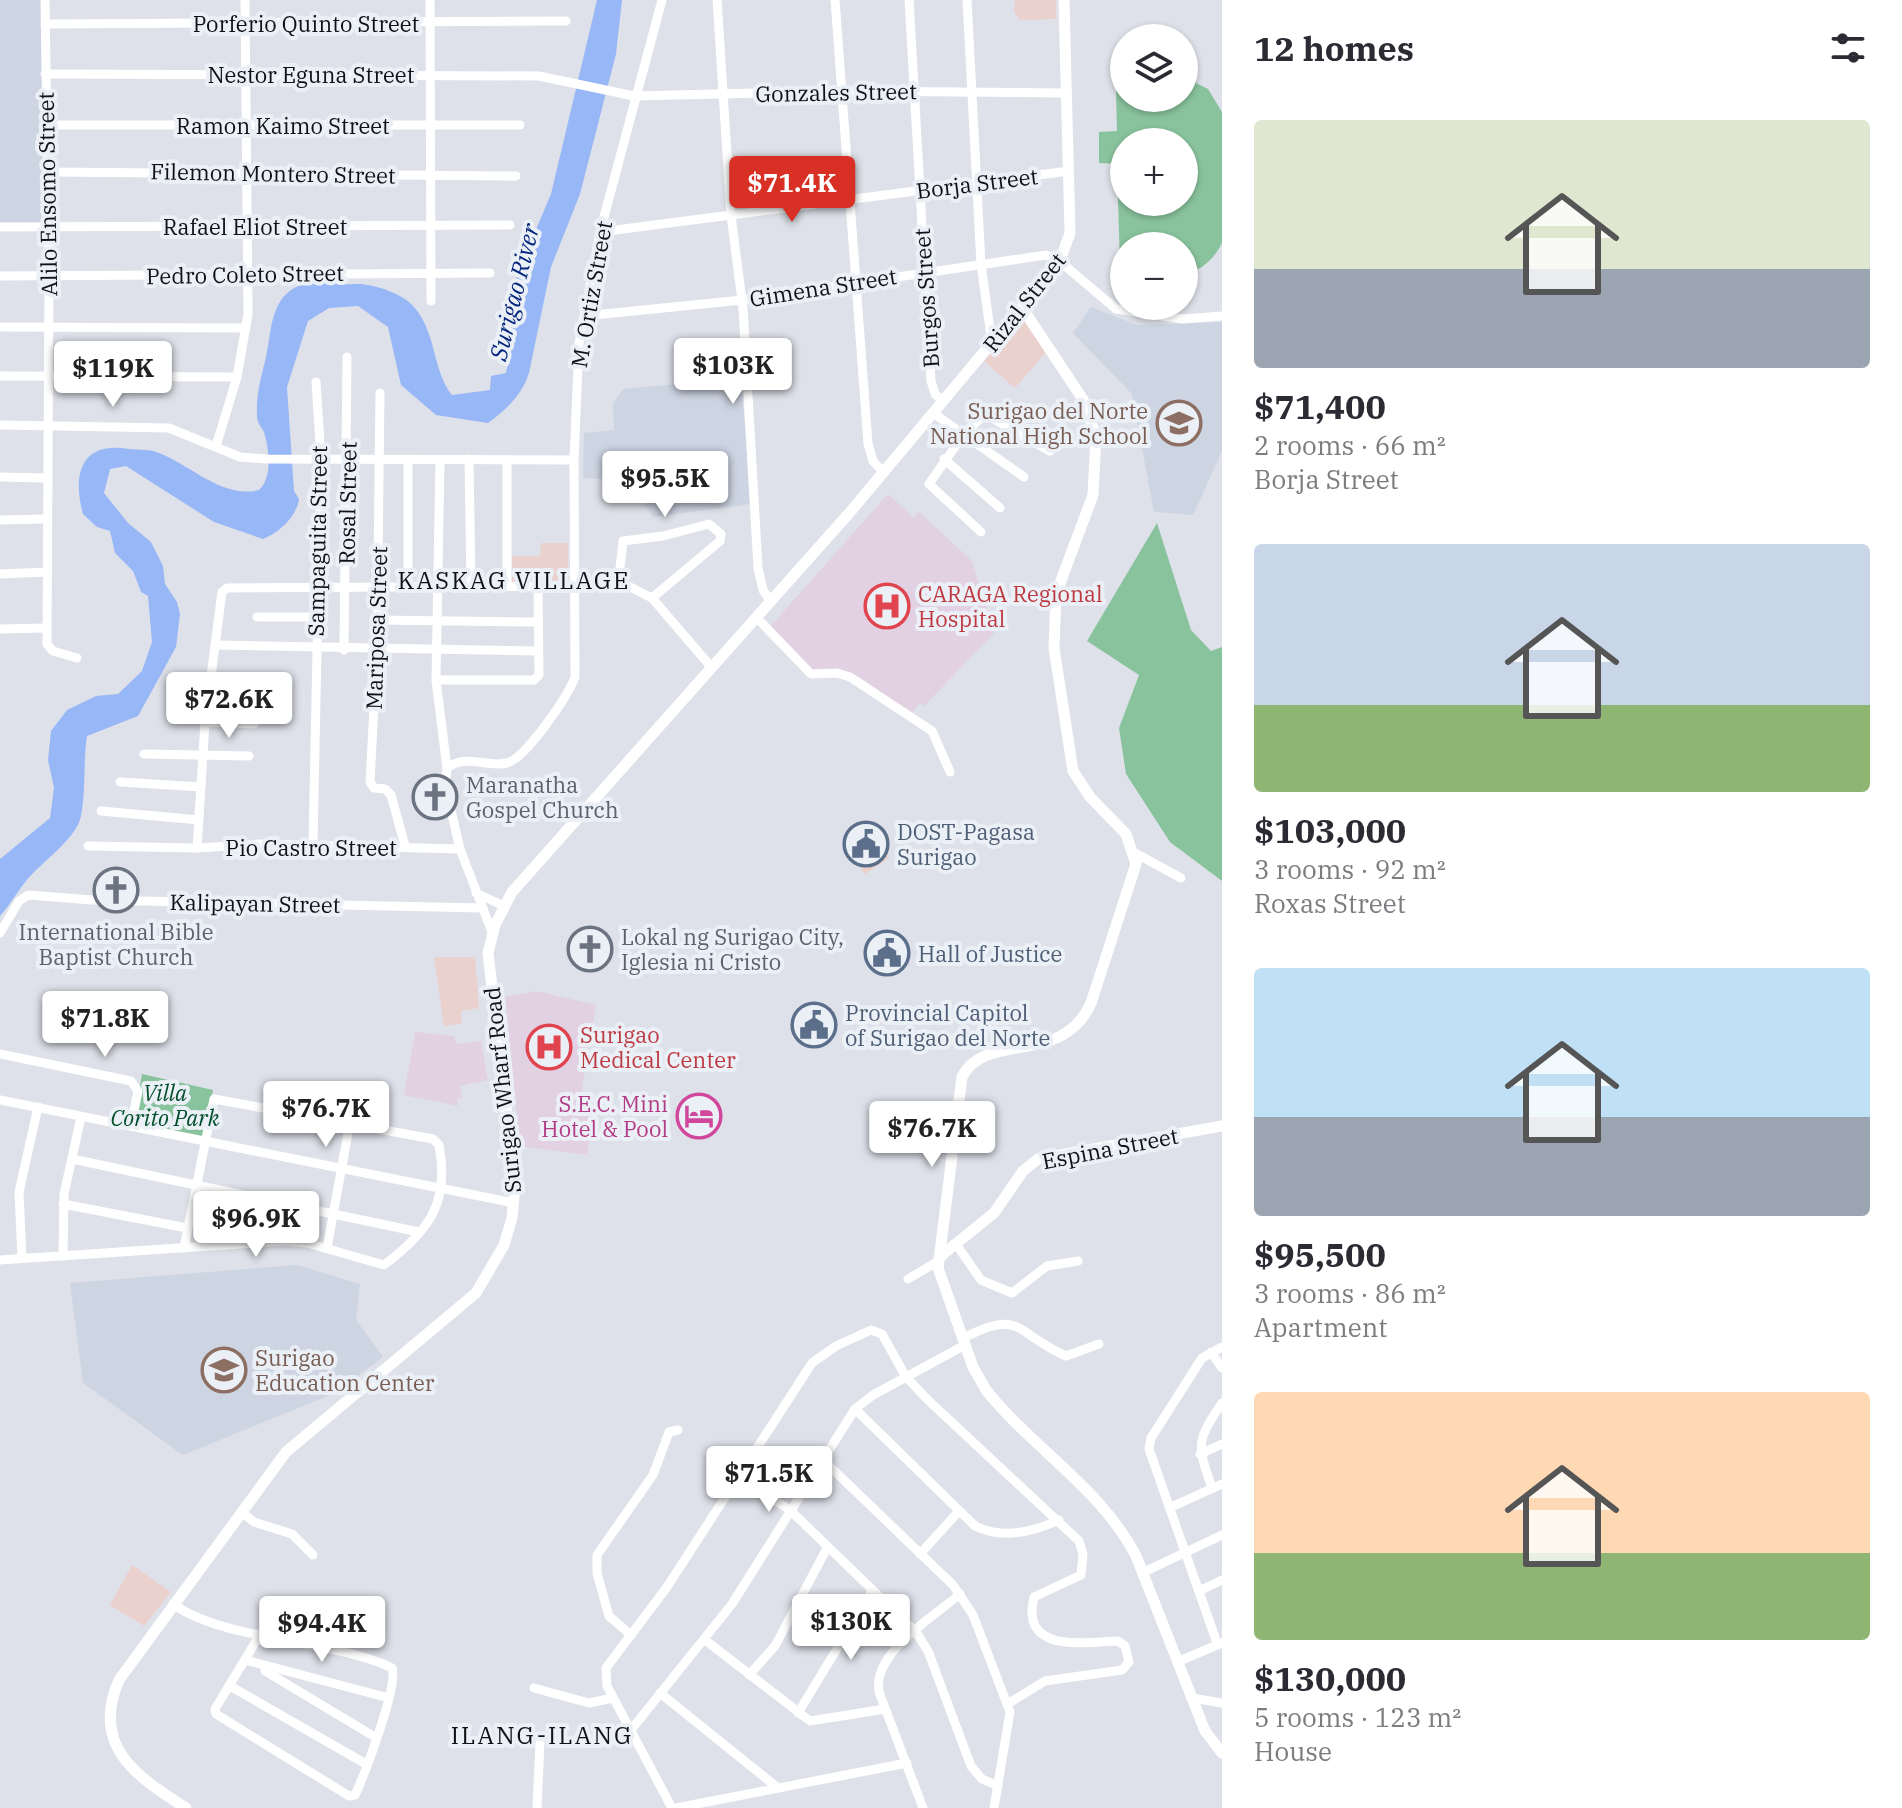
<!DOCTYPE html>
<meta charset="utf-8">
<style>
:root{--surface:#fff;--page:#f2f2f3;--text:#2b2b33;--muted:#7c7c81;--accent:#d93025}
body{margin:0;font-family:"IBM Plex Serif",serif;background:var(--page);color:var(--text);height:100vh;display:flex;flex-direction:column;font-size:30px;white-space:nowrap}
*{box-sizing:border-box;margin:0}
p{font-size:26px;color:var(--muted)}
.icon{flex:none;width:44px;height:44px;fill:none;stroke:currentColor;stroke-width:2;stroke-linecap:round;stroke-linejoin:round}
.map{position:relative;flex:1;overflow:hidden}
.panel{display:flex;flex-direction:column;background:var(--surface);width:680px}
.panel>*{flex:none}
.fabs{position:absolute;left:1110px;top:24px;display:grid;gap:16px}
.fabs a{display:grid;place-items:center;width:88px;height:88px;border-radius:50%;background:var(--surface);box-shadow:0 2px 6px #0004;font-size:40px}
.price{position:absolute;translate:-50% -68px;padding:0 18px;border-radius:8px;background:#fff;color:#222;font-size:26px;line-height:52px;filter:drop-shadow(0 2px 4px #0008)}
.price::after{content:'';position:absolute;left:50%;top:48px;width:24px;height:18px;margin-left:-12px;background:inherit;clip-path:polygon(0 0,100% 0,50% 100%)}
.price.current{background:var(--accent);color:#fff}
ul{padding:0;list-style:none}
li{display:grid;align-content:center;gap:16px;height:424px;padding:0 32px}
li span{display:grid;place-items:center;height:248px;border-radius:8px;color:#555}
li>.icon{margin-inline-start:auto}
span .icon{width:144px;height:144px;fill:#fffc;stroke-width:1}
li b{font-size:34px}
h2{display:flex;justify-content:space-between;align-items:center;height:96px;padding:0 32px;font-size:34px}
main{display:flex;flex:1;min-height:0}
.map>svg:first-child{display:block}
.commercial{fill:#ebd1cd}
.built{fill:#cdd4e2}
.medical{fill:#e2d1e3}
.green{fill:#89c39d;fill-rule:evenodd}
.water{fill:#97b7f6}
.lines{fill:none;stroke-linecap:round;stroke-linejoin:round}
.minor{stroke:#fff;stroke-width:9}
.major{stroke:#fff;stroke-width:11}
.labels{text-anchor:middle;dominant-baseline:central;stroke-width:8;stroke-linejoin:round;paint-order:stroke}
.street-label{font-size:22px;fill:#101114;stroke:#ebeff6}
.education-label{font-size:22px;fill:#785e54;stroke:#ebeff6;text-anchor:end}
.health-label{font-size:22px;fill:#be3a42;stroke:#ebeff6;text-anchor:start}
.worship-label{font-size:22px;fill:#5b616d;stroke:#ebeff6;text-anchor:start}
.service-label{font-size:22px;fill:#4e5e75;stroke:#ebeff6;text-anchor:start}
.park-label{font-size:22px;font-style:italic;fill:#014e2a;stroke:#ebeff6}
.hotel-label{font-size:22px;fill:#b23c85;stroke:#ebeff6;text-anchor:end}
.water-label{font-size:24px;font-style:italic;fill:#02267d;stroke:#ebeff6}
.neighbourhood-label{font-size:24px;letter-spacing:2px;fill:#101114;stroke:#ebeff6}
</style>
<main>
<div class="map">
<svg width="1222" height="1808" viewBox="0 0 1222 1808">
<rect width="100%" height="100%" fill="#dee1e9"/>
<!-- commercial -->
<g class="commercial">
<polygon points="1015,0 1056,0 1056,19 1020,20 1014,12"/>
<polygon points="1021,317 1046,352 1015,388 984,361"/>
<polygon points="541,543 568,543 568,582 512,582 512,556 540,556"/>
<polygon points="874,821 889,858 865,874 845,843"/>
<polygon points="434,957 475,957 479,1008 461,1011 462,1023 444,1026"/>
<polygon points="132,1565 171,1592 144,1626 110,1605"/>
</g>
<!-- built -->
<g class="built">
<polygon points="0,0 41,0 44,223 0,224"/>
<polygon points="1091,307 1137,325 1222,322 1222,451 1193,515 1154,512 1132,394 1073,333"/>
<polygon points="741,378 751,504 653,517 627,480 583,478 584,433 614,430 613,404 623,389"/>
<polygon points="297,1265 360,1284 356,1320 383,1357 335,1393 183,1455 83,1383 70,1283"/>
</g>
<!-- medical -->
<g class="medical">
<polygon points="888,494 914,518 919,512 972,561 994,633 924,706 920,703 911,714 864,680 840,670 816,672 769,628"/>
<polygon points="536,991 596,1005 582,1089 593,1117 587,1155 520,1146 505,997"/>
<polygon points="415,1032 454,1036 456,1044 481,1041 488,1080 460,1086 462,1098 457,1099 458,1106 404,1095"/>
</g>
<!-- green -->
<g class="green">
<path d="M1184,77L1208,89L1222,112V243C1214,259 1202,270 1184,275V246H1124V267H1120L1117,164L1099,163V132L1117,131L1116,91H1124V98H1184ZM1184,142V202H1124V142Z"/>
<polygon points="1157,523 1191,630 1211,651 1222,647 1222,881 1170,842 1126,774 1119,728 1139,675 1087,641"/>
<polygon points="142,1074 213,1090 203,1138 134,1124"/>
</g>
<!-- water -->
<path class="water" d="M597,0H622L616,54L580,194L551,267L529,373C522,395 506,410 488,423L436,415L401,385L388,327L358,306L329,308L308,321L287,387L294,491L299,499C297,516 279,533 263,539L214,522L126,466L110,469L104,493L128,523L151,542L163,566L165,584L177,602L180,614L176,647L138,716L87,736C83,763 86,790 81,816C76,840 40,863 26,881C17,892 10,905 0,916V859L50,818L54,788L48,760L51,731L67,710L96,696L118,694L142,671L152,642L148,596L141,592L133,571L115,553L110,531L97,527L83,514C72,474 81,441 129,449C139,450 150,449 159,453C191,465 222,499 259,490C273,477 269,449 264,432C261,426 257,423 257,416C256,394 261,378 266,357C272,330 270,296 301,285C319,278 338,286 355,284C371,283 403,293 414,307C437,333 432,370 452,395L490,390L491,376L506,373L514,335L508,317L517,275L551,194Z"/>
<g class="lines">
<!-- minor -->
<g class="minor">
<polyline points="45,0 49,276 47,644 53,651 77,658"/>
<polyline points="430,0 431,301"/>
<polyline points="717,0 731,215 743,309 758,568 763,590 771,602"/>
<polyline points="835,0 868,444 873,461 883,472"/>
<polyline points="909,0 931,381 935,394 943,401"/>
<polyline points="967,0 981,264 992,344"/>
<polyline points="45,24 566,21"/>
<polyline points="45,74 539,76 634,96 842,91 1066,93"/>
<polyline points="46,125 520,125"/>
<polyline points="47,172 516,176"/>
<polyline points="0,227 510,225"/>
<polyline points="600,232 1069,171"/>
<polyline points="0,276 490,273"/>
<polyline points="584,316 742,300 1046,255 1056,258 1116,309 1183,319 1222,316"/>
<polyline points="0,327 246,328"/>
<polyline points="0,376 237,377"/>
<polyline points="380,393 377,650 370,782 374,788 385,789 391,795 405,846"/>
<polyline points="933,413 1024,477"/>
<polyline points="0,425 169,428 240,457 267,459 574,460"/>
<polyline points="216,446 237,377 248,314 245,0"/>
<polyline points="469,459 471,586"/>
<polyline points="944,459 1000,508"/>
<polyline points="440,460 436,680 447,768 445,785 460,849 492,932"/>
<polyline points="0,477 46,478"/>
<polyline points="0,520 46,519"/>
<polyline points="981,532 929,484 964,434 985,414 1050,451"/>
<polyline points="0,574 47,572"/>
<polyline points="408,586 408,459"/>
<polyline points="507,586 507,460"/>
<polyline points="618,586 623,541 663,536 709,524 721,534 720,541 652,598"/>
<polyline points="257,617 315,617"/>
<polyline points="757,618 811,674 837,673 850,677 932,731 950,772"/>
<polyline points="377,620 537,622"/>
<polyline points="0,629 47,628"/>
<polyline points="217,645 538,651"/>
<polyline points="344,650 347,357"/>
<polyline points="436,680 534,680 539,675 538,586"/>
<polyline points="205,722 254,724"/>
<polyline points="144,754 249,756"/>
<path d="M447,768C468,753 485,768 507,763C526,758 568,696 575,677L574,460L579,343L600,232L662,0"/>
<polyline points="120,782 201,787"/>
<polyline points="101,811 199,820"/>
<polyline points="313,844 321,459 316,382"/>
<polyline points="88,846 197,848"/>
<polyline points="460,849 259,844 197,848 205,722 222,592 227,588 628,586 652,598 712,668"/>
<polyline points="1135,853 1181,878"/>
<polyline points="476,893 504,906"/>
<polyline points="0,933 19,901 28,895 92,900 483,908"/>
<polyline points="0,1054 131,1081 138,1091 131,1126"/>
<polyline points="0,1100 514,1203"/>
<polyline points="72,1159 419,1232"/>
<polyline points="63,1204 187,1228"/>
<polyline points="956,1244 981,1280 1012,1293 1047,1266 1078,1261"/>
<polyline points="327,1248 350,1122"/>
<polyline points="63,1256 64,1194 81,1117"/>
<polyline points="22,1258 19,1192 38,1107"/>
<path d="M0,1260L284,1241L307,1243L384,1265C429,1231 450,1203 439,1145L433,1139L214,1099L184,1248"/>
<polyline points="908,1279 940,1260"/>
<path d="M962,1339C1022,1307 1015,1334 1066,1356L1099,1344"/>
<polyline points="1211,1352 1222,1368"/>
<path d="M855,1409L975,1526C1003,1540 1033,1532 1059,1520"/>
<polyline points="1200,1454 1222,1444"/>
<polyline points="822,1459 953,1585 973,1615 1010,1712 994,1808"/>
<polyline points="738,1477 790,1510 916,1632 928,1651 971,1766 982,1779 998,1786"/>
<path d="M1212,1488C1197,1445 1196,1441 1222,1403"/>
<polyline points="1169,1508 1222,1484"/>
<polyline points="241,1512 254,1522 292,1534 313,1555"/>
<polyline points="920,1554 959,1511"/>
<polyline points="1142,1573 1222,1535"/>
<polyline points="1199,1591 1222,1580"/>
<path d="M173,1604C224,1641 331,1639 392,1668C399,1684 364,1776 355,1795L349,1796L216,1714L215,1709L261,1633"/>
<polyline points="631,1635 609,1616 597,1573 597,1555 653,1475 669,1432 678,1430"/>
<polyline points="705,1640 810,1721 885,1709"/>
<polyline points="1217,1643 1149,1449 1151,1438 1202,1358 1222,1347"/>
<polyline points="245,1660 389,1698"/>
<polyline points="1177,1662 1222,1643"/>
<polyline points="265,1671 375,1737"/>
<polyline points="749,1675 775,1646 827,1548"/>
<polyline points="230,1686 366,1764"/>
<polyline points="534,1688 589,1703 613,1698"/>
<polyline points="660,1693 778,1788"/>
<polyline points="1192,1698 1222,1703"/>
<polyline points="798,1713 872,1591"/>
<polyline points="631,1730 732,1604 855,1409 873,1395 965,1345"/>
<polyline points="537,1808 540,1742"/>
<path d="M672,1808L607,1686L606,1668L667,1587L812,1363L836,1346L871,1330L882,1334L906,1377L928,1400L1079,1541L1083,1554L1081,1575L1034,1597C1020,1654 1084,1642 1118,1641L1125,1646L1129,1662L1122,1670L1045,1681L1009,1703"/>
<polyline points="676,1808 907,1763"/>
<path d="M923,1808L879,1692C872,1652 934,1617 960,1594"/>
</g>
<!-- major -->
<g class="major">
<path d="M1023,309L1084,401L1096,436L1093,495L1056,594L1054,648L1073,771L1090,797L1126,834L1136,864L1091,1003C1062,1068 985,1030 962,1077L938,1268L973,1367L986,1390C1033,1449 1101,1488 1136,1556L1205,1731L1222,1753"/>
<polyline points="942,1255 994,1213 1023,1171 1038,1159 1222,1126"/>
<path d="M186,1808C137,1777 90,1746 119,1680L286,1452L476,1293L504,1245L512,1218L515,1185L488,953L495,925L512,892L851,511L1060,261L1070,233L1064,0"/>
</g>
</g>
<!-- icons -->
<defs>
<g id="school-ring" transform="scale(2.3)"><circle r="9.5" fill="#ebeff6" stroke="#8d6e63" stroke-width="1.5"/><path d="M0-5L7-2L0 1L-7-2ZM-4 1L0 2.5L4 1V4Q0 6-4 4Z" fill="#8d6e63"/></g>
<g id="hospital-ring" transform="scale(2.3)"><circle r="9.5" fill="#ebeff6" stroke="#e0444e" stroke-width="1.5"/><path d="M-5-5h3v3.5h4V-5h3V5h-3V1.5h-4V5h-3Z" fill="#e0444e"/></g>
<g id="church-ring" transform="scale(2.3)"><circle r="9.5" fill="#ebeff6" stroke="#6b7280" stroke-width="1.5"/><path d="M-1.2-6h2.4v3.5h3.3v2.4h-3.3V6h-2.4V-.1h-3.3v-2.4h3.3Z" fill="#6b7280"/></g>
<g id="civic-ring" transform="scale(2.3)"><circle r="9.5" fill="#ebeff6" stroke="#5c6f8a" stroke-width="1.5"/><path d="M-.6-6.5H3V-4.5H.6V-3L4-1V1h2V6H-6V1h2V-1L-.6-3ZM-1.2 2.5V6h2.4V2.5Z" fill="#5c6f8a"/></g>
<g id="hotel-ring" transform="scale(2.3)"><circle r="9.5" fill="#ebeff6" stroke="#d1479c" stroke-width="1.5"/><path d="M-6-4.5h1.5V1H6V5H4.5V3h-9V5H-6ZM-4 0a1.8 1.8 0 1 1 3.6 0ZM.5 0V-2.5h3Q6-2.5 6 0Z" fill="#d1479c"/></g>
<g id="university-ring" transform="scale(2.3)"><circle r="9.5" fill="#ebeff6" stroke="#8d6e63" stroke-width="1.5"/><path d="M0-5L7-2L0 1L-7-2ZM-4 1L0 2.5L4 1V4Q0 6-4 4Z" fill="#8d6e63"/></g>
</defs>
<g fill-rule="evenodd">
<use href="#school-ring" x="1179" y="423"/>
<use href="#hospital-ring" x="887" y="606"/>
<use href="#church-ring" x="435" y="797"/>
<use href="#civic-ring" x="866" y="844"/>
<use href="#church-ring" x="116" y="890"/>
<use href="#church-ring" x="590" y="949"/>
<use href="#civic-ring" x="887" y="953"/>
<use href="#civic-ring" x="814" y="1025"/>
<use href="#hospital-ring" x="549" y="1047"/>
<use href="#hotel-ring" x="699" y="1116"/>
<use href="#university-ring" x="224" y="1370"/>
</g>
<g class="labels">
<!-- street labels -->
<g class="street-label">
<text x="306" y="23">Porferio Quinto Street</text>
<text x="311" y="74">Nestor Eguna Street</text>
<text transform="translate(836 92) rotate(-1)">Gonzales Street</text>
<text x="283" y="125">Ramon Kaimo Street</text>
<text transform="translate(273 173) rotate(1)">Filemon Montero Street</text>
<text transform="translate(977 183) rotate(-7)">Borja Street</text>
<text transform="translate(47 194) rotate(-91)">Alilo Ensomo Street</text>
<text x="255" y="226">Rafael Eliot Street</text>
<text transform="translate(245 274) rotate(-1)">Pedro Coleto Street</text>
<text transform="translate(823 287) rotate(-9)">Gimena Street</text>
<text transform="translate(591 294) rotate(-80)">M. Ortiz Street</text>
<text transform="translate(926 298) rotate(-94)">Burgos Street</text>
<text transform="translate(1024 302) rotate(-52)">Rizal Street</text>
<text transform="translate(347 503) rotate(-89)">Rosal Street</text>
<text transform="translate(317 541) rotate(-89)">Sampaguita Street</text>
<text transform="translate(376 628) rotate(-88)">Mariposa Street</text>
<text x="311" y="847">Pio Castro Street</text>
<text transform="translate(255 903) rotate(1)">Kalipayan Street</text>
<text transform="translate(502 1090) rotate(-96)">Surigao Wharf Road</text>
<text transform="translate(1110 1148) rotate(-11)">Espina Street</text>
</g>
<!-- education labels -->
<g class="education-label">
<text x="1148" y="410">Surigao del Norte<tspan x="1148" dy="25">National High School</tspan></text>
<text x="255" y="1357" text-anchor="start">Surigao<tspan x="255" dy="25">Education Center</tspan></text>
</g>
<!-- health labels -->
<g class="health-label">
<text x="918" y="593">CARAGA Regional<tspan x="918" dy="25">Hospital</tspan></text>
<text x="580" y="1034">Surigao<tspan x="580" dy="25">Medical Center</tspan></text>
</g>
<!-- worship labels -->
<g class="worship-label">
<text x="466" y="784">Maranatha<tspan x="466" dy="25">Gospel Church</tspan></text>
<text x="116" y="931" text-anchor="middle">International Bible<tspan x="116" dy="25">Baptist Church</tspan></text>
<text x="621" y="936">Lokal ng Surigao City,<tspan x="621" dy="25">Iglesia ni Cristo</tspan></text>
</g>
<!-- service labels -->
<g class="service-label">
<text x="897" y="831">DOST-Pagasa<tspan x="897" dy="25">Surigao</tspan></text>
<text x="918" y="953">Hall of Justice</text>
<text x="845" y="1012">Provincial Capitol<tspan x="845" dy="25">of Surigao del Norte</tspan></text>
</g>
<!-- park labels -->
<g class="park-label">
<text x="165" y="1092">Villa<tspan x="165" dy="25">Corito Park</tspan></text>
</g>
<!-- hotel labels -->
<g class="hotel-label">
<text x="668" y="1103">S.E.C. Mini<tspan x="668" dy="25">Hotel &amp; Pool</tspan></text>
</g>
<!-- water labels -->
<g class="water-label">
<text transform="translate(514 292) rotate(-76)">Surigao River</text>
</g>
<!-- neighbourhood labels -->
<g class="neighbourhood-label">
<text x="514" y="580">KASKAG VILLAGE</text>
<text x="542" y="1735">ILANG-ILANG</text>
</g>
</g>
</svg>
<div class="fabs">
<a><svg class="icon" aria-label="layers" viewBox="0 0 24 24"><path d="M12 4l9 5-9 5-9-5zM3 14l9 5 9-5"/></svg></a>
<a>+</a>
<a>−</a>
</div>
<b class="price current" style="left:792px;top:224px">$71.4K</b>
<b class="price" style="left:733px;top:406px">$103K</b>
<b class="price" style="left:113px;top:409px">$119K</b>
<b class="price" style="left:665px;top:519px">$95.5K</b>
<b class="price" style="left:229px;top:740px">$72.6K</b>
<b class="price" style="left:105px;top:1059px">$71.8K</b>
<b class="price" style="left:326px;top:1149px">$76.7K</b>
<b class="price" style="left:932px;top:1169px">$76.7K</b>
<b class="price" style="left:256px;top:1259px">$96.9K</b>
<b class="price" style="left:769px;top:1514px">$71.5K</b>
<b class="price" style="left:851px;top:1662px">$130K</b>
<b class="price" style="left:322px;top:1664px">$94.4K</b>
</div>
<section class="panel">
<h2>12 homes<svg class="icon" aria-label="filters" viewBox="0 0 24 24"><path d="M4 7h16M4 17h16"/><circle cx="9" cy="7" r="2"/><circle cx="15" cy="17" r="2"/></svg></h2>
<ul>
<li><span style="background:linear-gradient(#dfe7d0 60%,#9aa5b1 0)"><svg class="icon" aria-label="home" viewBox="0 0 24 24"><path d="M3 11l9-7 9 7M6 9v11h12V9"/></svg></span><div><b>$71,400</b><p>2 rooms · 66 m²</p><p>Borja Street</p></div></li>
<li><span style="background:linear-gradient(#c9d6e8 65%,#8fb573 0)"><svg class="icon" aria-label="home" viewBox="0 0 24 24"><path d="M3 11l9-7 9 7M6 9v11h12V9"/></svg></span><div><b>$103,000</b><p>3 rooms · 92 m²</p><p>Roxas Street</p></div></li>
<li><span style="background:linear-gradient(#bfe0f5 60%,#9aa5b1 0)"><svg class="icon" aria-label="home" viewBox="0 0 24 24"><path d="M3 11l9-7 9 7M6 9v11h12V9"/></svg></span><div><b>$95,500</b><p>3 rooms · 86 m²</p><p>Apartment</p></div></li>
<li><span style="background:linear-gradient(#ffd9b3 65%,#8fb573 0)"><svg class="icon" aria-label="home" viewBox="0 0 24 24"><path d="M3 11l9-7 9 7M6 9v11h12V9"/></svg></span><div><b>$130,000</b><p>5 rooms · 123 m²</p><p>House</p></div></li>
</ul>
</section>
</main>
